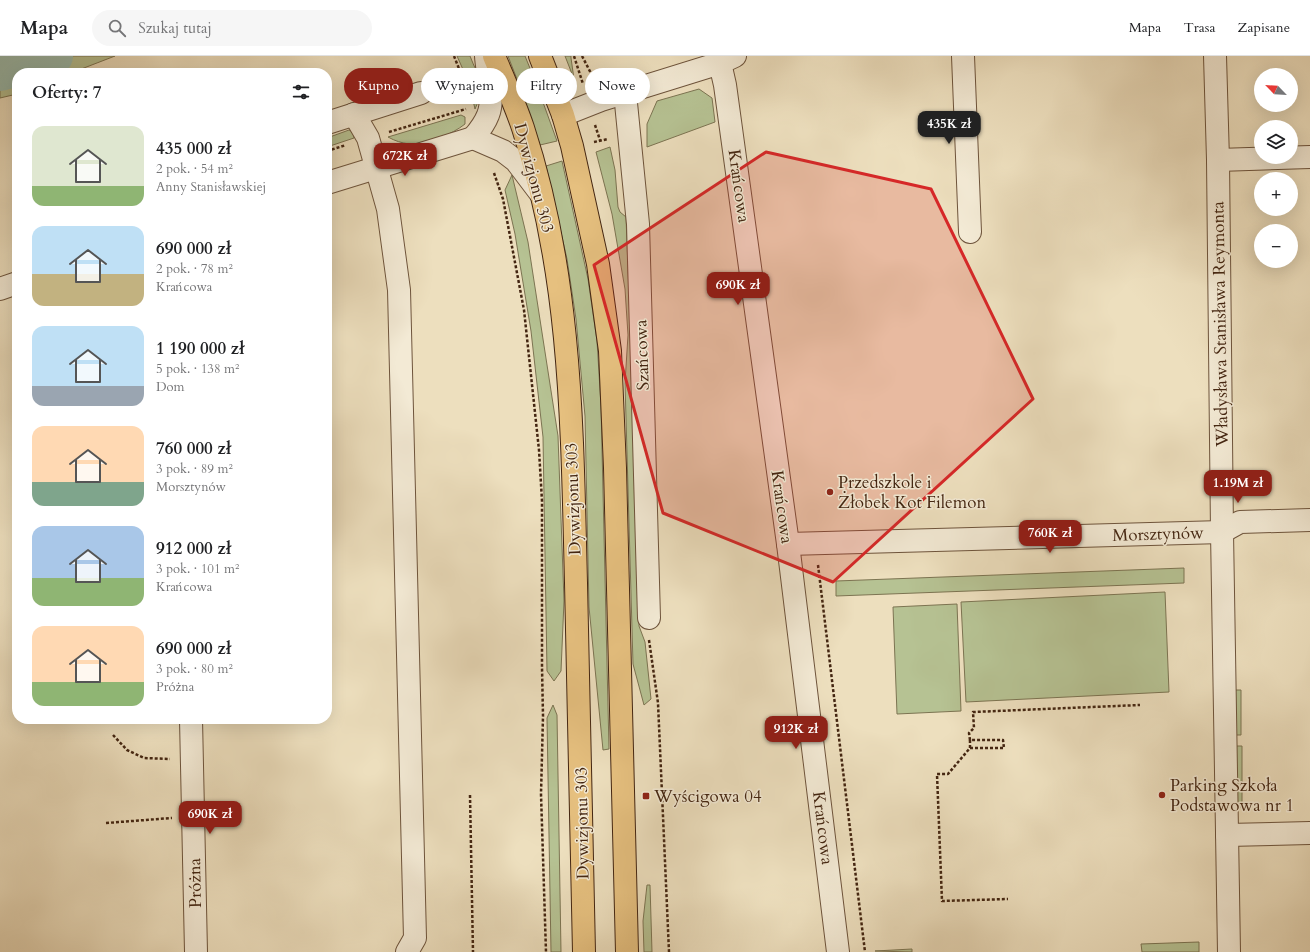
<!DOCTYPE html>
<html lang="pl">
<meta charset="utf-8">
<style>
:root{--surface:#fff;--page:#f6f6f6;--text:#202124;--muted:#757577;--line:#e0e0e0;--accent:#8f2418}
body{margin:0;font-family:Cardo,serif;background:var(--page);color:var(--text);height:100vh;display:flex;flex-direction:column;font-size:15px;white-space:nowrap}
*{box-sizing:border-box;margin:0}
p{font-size:13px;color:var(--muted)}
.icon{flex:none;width:22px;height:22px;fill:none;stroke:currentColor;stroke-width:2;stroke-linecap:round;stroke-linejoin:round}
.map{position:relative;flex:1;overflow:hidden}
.panel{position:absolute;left:12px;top:12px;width:320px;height:656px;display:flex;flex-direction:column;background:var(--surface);border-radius:16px;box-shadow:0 4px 16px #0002}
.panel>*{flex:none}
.hud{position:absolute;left:344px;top:12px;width:380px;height:36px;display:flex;gap:8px}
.needle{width:26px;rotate:295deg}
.fabs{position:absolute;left:1254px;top:12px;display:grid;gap:8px}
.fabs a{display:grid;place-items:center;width:44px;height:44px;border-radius:50%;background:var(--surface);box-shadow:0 4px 16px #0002;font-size:20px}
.price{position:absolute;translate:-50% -34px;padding:0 9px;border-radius:8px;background:var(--accent);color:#fff;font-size:13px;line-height:26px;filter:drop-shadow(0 1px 2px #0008)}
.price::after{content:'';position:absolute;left:50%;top:24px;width:12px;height:9px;margin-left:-6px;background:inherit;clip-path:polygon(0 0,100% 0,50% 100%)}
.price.current{background:#222;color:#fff}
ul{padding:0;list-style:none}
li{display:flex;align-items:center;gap:12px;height:100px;padding:0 20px}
li span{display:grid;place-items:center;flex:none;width:112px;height:80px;border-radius:12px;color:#555}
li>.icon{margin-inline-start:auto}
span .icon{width:48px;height:48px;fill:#fffc;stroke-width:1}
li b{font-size:17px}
h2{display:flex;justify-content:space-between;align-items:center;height:48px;padding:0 20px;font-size:17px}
.pill{padding:0 14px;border-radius:18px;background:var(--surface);box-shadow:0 4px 16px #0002;font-size:14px;line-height:36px}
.pill.current{background:var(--accent);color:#fff}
header{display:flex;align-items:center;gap:24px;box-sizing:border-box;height:56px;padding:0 20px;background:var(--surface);border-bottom:1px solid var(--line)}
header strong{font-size:19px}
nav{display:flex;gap:22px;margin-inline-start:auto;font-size:14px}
.search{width:280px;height:36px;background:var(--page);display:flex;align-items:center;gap:10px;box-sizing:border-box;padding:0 14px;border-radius:22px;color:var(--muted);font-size:15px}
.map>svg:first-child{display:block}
.green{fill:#b6c293;stroke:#7c7452}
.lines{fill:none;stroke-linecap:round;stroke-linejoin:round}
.river{stroke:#99bdb0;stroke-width:40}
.minor-casing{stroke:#6e543c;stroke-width:24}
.major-casing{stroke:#432511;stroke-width:24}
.path{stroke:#432511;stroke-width:2.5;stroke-dasharray:3 2;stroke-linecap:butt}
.minor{stroke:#f3ead5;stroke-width:22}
.major{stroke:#e6c07f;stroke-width:22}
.marked{fill:#d62828;fill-opacity:0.2;stroke:#d62828;stroke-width:3;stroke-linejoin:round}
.poi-dot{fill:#8f2418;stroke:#f3ead5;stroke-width:1.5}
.labels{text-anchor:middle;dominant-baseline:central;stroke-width:3;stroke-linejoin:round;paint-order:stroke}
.street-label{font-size:17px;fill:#432511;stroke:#f3ead5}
.poi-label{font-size:17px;fill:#432511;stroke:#f3ead5;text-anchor:start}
</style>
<header>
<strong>Mapa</strong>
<div class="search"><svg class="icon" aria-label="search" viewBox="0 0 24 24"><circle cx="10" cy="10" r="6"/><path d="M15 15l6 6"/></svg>Szukaj tutaj</div>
<nav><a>Mapa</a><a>Trasa</a><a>Zapisane</a></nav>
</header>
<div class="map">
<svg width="1310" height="896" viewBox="0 0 1310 896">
<rect width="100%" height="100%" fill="#eddfbe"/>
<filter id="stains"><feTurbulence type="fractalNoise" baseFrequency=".005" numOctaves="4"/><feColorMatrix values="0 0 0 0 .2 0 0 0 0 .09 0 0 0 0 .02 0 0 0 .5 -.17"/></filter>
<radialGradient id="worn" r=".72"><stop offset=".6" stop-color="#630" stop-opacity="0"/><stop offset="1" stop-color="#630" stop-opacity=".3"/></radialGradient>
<!-- green -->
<g class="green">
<polygon points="0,0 115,0 71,17 17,17 17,38 0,42"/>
<path d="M457,0H470C479,23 486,29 475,53L469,27Z"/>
<polygon points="508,0 525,0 536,27 557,85 540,89 520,31"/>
<polygon points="565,0 571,0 571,2 574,23"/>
<polygon points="699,33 712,42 715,66 647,91 647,68 657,45"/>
<path d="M461,59L465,61V68C453,78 426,89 409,88C402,87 395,85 388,81Z"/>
<polygon points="349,74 353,76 354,82 327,91 327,82"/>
<polygon points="610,91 615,114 618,151 620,156 626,161 640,517 639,570 645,586 651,643 644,649 633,608 625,327 628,279 625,233 612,158 596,96"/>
<polygon points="562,105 588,223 597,285 601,350 609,693 603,694 589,551 585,360 576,263 567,203 546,110"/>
<polygon points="512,119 528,186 558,380 564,545 561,615 554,625 547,615 543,381 531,275 515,178 505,134"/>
<polygon points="1184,512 1184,527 836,540 836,525"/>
<polygon points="1165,536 1169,636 966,646 961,546"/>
<polygon points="957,548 961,655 897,658 893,551"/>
<polygon points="1233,634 1241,634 1241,679 1234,679"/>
<polygon points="553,649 557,659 561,896 551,896 547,662"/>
<polygon points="1234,690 1242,690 1242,751 1235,751"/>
<polygon points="647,829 650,829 652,896 644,896 643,865"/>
<polygon points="1199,886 1199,896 1142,896 1141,888"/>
<polygon points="912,893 912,896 875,895"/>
</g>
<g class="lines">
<!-- river -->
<polyline class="river" points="0,15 53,0"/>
<!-- minor casing -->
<g class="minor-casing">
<g id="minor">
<path d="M486,0C487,18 495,42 488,59C485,67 479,75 473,82L503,95L516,105L541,138"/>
<polyline points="963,0 970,176"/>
<polyline points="1215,0 1218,104 1222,476 1229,896"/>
<polyline points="720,7 725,29 788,488 838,896"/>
<polyline points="625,37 638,168 649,562"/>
<polyline points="354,58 368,82 388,153 399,234 415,882 407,896"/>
<polyline points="563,59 601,44 720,7 735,0"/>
<polyline points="327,67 421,37"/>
<polyline points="1218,104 1310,101"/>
<polyline points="327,127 473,82"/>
<polyline points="0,233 17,227"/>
<polyline points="788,488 1222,476 1240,466 1310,464"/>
<polyline points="191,663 196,896"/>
<polyline points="1227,779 1310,777"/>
</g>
</g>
<!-- major casing -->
<g class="major-casing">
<g id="major">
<path d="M494,0C504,24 515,48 523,72C572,221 572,372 576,527C579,650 582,773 584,896"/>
<polyline points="540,0 563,59 572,90 598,208 610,295 615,412 627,896"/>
</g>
</g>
<!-- path -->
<g class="path">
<polyline points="454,0 465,28"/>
<polyline points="574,0 583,28"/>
<polyline points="582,0 594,23"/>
<polyline points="595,69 600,84"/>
<polyline points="389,76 466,53"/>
<polyline points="594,86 608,83"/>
<polyline points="327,95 346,89"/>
<polyline points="494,117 503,143 524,254 539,394 542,445 542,611 543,660 541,738 546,896"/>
<polyline points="818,509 865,896"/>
<polyline points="649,584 658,647 669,896"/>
<polyline points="113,679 127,694 144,702 170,703"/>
<polyline points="970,684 970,692 948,718 937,718 942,845 1008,843"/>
<polyline points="970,692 1004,692 1003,684 970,684 969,677 974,672 973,656 1140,649"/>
<polyline points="470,739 473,896"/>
<polyline points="106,767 172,762"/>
</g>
<!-- minor -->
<use href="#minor" class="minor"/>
<!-- major -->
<use href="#major" class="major"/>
</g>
<!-- marked area -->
<path class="marked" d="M766,96L931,133L1033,343L833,526L663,457L594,209Z"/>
<!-- markers -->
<g class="poi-dot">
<circle cx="830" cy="436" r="4"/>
<circle cx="1162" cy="739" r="4"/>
<rect x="642" y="736" width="8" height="8" rx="2"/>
</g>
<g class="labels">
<!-- street labels -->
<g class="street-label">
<text transform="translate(534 122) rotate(75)">Dywizjonu 303</text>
<text transform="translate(739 130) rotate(82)">Krańcowa</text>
<text transform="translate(1220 268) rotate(-91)">Władysława Stanisława Reymonta</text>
<text transform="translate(642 299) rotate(-92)">Szańcowa</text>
<text transform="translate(573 443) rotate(-92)">Dywizjonu 303</text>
<text transform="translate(782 451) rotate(82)">Krańcowa</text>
<text transform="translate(1158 478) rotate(-2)">Morsztynów</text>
<text transform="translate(582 767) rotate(-91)">Dywizjonu 303</text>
<text transform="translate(823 772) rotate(83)">Krańcowa</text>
<text transform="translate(195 827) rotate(-91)">Próżna</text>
</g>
<!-- poi labels -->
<g class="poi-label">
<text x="838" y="426">Przedszkole i<tspan x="838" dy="20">Żłobek Kot Filemon</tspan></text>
<text x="1170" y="729">Parking Szkoła<tspan x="1170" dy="20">Podstawowa nr 1</tspan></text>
<text x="654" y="740">Wyścigowa 04</text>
</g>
</g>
<rect width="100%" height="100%" filter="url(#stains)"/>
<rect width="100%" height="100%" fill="url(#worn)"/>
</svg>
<div class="fabs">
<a><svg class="needle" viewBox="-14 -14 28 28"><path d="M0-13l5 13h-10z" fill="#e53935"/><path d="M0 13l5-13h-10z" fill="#757577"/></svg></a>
<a><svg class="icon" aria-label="layers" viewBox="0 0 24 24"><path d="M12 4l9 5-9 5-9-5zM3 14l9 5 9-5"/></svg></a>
<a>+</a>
<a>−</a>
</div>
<b class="price current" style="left:949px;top:89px">435K zł</b>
<b class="price" style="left:405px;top:121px">672K zł</b>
<b class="price" style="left:738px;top:250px">690K zł</b>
<b class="price" style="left:1238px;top:448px">1.19M zł</b>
<b class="price" style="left:1050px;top:498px">760K zł</b>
<b class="price" style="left:796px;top:694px">912K zł</b>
<b class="price" style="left:210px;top:779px">690K zł</b>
<div class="hud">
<a class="pill current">Kupno</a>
<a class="pill">Wynajem</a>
<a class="pill">Filtry</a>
<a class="pill">Nowe</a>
</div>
<section class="panel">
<h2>Oferty: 7<svg class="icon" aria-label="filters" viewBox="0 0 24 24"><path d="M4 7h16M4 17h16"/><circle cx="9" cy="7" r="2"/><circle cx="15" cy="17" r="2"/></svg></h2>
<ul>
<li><span style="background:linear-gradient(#dfe7d0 75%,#8fb573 0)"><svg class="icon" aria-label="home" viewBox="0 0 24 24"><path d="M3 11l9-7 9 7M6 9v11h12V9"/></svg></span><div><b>435 000 zł</b><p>2 pok. · 54 m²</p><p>Anny Stanisławskiej</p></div></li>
<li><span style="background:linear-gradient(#bfe0f5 60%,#c2b280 0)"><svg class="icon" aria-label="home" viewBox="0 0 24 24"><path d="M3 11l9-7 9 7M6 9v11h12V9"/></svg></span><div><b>690 000 zł</b><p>2 pok. · 78 m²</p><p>Krańcowa</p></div></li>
<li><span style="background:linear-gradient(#bfe0f5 75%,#9aa5b1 0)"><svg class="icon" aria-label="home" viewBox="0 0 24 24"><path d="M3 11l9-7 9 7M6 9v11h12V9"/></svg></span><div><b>1 190 000 zł</b><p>5 pok. · 138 m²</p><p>Dom</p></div></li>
<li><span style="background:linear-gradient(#ffd9b3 70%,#7fa58c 0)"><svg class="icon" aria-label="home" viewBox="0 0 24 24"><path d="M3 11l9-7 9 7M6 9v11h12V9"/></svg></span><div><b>760 000 zł</b><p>3 pok. · 89 m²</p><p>Morsztynów</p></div></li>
<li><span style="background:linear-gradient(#a9c7e8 65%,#8fb573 0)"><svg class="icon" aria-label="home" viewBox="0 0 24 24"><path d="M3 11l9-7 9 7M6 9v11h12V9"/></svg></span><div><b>912 000 zł</b><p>3 pok. · 101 m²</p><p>Krańcowa</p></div></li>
<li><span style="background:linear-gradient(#ffd9b3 70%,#8fb573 0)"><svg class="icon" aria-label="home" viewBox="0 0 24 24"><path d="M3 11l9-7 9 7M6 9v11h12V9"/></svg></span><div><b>690 000 zł</b><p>3 pok. · 80 m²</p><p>Próżna</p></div></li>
</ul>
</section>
</div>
